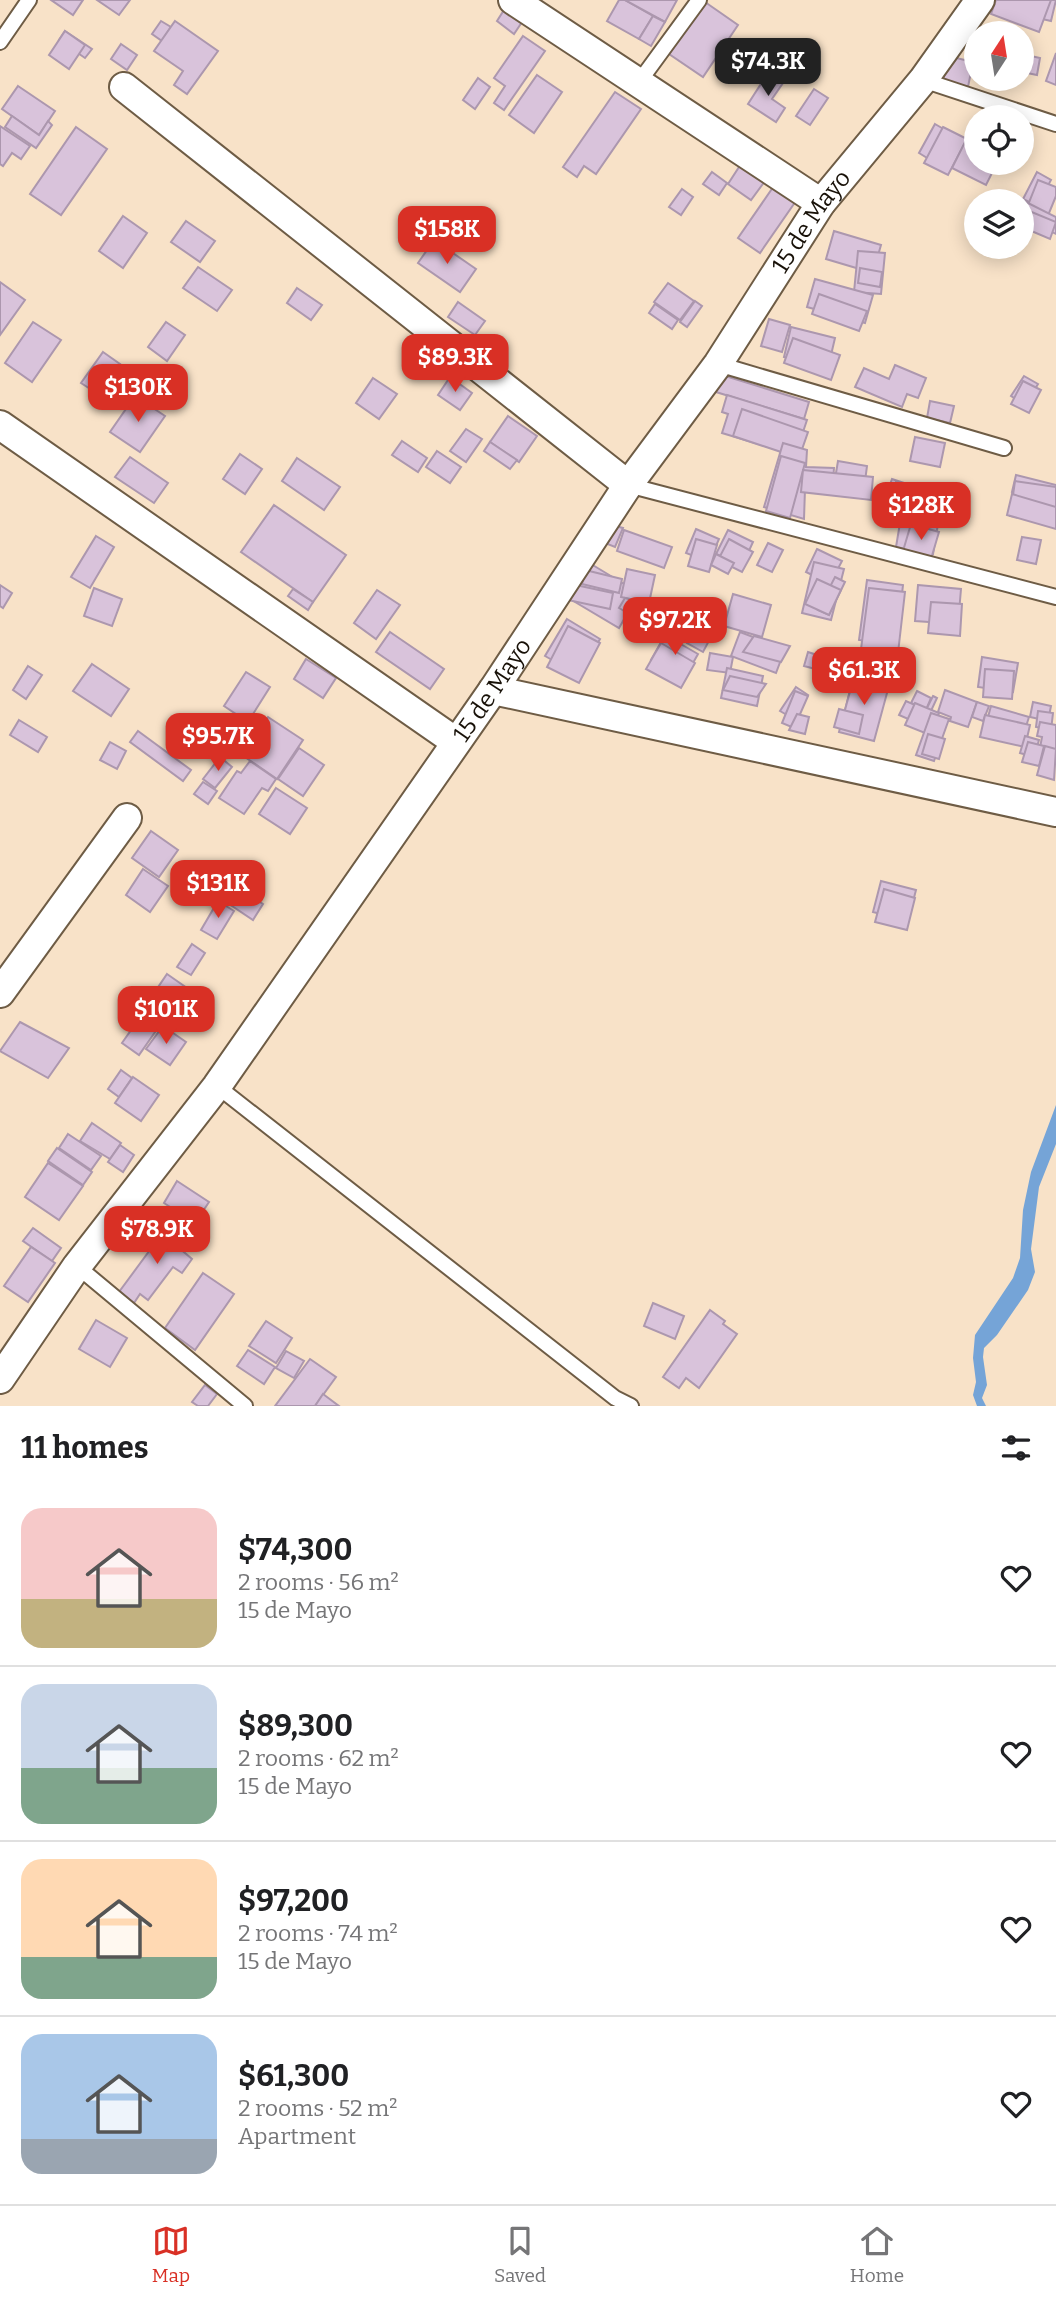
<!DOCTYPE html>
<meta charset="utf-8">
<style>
:root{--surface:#fff;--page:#f6f6f6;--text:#202124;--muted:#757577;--line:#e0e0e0;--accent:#d93025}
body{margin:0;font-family:Bitter,serif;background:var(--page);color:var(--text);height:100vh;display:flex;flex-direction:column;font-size:26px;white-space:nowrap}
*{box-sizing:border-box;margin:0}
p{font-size:23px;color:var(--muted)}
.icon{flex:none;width:38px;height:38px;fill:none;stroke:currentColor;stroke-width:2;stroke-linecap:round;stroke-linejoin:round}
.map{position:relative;height:1406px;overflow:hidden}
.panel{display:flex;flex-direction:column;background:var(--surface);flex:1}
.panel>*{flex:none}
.needle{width:46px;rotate:12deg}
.fabs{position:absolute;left:964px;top:21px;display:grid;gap:14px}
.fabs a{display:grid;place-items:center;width:70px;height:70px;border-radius:50%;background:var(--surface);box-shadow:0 4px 18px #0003;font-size:35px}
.price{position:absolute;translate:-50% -60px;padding:0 16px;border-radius:14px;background:var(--accent);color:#fff;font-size:23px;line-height:46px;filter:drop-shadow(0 2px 4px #0008)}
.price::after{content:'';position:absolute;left:50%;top:42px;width:21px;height:16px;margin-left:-10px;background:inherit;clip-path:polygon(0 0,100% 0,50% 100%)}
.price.on{background:#222;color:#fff}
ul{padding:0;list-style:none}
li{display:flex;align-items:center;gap:21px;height:175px;padding:0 21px}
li+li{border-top:2px solid var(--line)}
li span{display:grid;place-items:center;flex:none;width:196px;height:140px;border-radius:21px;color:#555}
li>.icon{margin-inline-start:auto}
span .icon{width:84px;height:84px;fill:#fffc;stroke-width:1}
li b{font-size:30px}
h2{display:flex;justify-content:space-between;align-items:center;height:84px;padding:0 21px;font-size:30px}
.tabs{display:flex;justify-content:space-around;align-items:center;height:98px;border-top:2px solid var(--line);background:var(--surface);font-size:19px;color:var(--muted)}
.tabs a{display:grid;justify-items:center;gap:4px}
.tabs .on{color:var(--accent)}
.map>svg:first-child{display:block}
.water{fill:#75a4d7}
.building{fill:#d9c3db;stroke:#ac97ae;stroke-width:2}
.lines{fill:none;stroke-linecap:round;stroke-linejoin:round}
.lane-casing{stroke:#6e5c45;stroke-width:18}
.street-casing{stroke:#6e5c45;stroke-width:32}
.lane{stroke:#fff;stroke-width:14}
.street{stroke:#fff;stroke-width:28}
.labels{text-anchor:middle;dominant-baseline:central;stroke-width:6;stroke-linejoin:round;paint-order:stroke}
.street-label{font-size:24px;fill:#181108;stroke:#fff}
</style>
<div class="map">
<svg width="1056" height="1406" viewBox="0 0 1056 1406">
<rect width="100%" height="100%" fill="#f8e2c8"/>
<!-- water -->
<polygon class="water" points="1056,1105 1056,1144 1039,1187 1031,1249 1035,1272 1028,1290 997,1335 984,1348 983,1357 987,1385 982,1398 986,1406 977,1406 973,1395 976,1382 973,1358 975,1335 1013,1278 1020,1258 1023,1210 1031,1172"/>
<!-- building -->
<g class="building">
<polygon points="51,0 83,0 73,15"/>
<polygon points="97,0 130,0 119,15"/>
<polygon points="619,0 625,0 653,16 639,39 607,21"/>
<polygon points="625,0 677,0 665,22"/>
<polygon points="992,0 1056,0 1051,21 990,7"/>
<polygon points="996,0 1051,0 1039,32 991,14"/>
<polygon points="705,2 738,25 703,77 669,54"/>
<polygon points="504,10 522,22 514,34 497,21"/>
<polygon points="653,16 665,22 651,46 639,39"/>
<polygon points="161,21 171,27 162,41 152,34"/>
<polygon points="175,21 218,51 187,94 174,85 183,71 154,51"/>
<polygon points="65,31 92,49 85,58 59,40"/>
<polygon points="65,31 85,45 69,69 49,55"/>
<polygon points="523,36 545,51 504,110 494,103 505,86 494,78"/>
<polygon points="121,44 137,55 127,70 111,59"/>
<polygon points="1056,53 1056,85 1046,81"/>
<polygon points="1022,54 1040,58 1037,75 1022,72"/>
<polygon points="948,56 973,62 968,87 943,81"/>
<polygon points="768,73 783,83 772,99 785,108 776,122 748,104"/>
<polygon points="537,75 562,92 534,133 509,115"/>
<polygon points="478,78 490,87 475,109 463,100"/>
<polygon points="18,86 55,111 39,135 2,109"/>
<polygon points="814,89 828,98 810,125 796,116"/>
<polygon points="615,92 641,109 596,174 584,166 577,177 563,167"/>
<polygon points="12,116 39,135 48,121 52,125 36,148 5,127"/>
<polygon points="935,124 959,138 942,167 919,153"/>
<polygon points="0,126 30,146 21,159 12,153 3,166 0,164"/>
<polygon points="76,127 107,149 61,215 30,194"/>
<polygon points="943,127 967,139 948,175 924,163"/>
<polygon points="976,130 976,163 988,163 979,180 957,168"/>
<polygon points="965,142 976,148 976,163 997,163 986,185 952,168"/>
<polygon points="741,164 765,181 751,200 728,184"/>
<polygon points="712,172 727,183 719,195 703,184"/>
<polygon points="1037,172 1051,180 1037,206 1023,199"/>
<polygon points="1038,180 1056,187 1056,196 1047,218 1026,210"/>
<polygon points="776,183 798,198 760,253 738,238"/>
<polygon points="682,189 693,197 681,215 669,207"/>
<polygon points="1020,199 1056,217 1056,234 1022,217 1022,201 1019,201"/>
<polygon points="1022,208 1056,222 1050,239 1022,227"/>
<polygon points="123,216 147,233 123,268 99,251"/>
<polygon points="186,221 215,241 200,262 171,242"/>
<polygon points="834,231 881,245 873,273 826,259"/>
<polygon points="434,240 476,269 460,292 418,263"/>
<polygon points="858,251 885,253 881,294 854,292"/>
<polygon points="198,267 232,290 217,311 183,288"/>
<polygon points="860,268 882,272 880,287 858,283"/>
<polygon points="815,279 873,295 865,323 807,307"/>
<polygon points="0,282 25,300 0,335"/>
<polygon points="668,283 694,301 680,320 654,302"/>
<polygon points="297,288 322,305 311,320 287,303"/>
<polygon points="819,294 867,311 859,331 812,314"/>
<polygon points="695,301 702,306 687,327 680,322"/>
<polygon points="458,302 485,321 475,335 448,317"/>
<polygon points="655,304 678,320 672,329 649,313"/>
<polygon points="769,319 790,325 782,352 761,346"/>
<polygon points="33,322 61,340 32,382 5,363"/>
<polygon points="166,322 185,335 167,361 148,347"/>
<polygon points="791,327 835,338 828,368 784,357"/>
<polygon points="793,338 840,355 831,380 784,363"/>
<polygon points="103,352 120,364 98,394 81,383"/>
<polygon points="895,365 926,378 918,398 907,394 902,407 855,387 864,368 889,379"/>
<polygon points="722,375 809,402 804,419 716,392"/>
<polygon points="1024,376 1038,384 1025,405 1011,396"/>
<polygon points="450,377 472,393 460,410 438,395"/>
<polygon points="373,378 397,394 379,419 356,403"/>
<polygon points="1023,381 1041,390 1029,413 1011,404"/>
<polygon points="727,395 807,420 798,447 784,442 781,451 722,433 728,414 722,412"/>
<polygon points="135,396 165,416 140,452 110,432"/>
<polygon points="930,401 954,406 950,423 927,418"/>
<polygon points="742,409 808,432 799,458 733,436"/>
<polygon points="508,416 537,436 519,462 490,442"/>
<polygon points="466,429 482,439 466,462 450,451"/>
<polygon points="915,437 945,443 940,467 910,461"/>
<polygon points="402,441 427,458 418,472 392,455"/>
<polygon points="490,442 517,460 510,469 484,451"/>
<polygon points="783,443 807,450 806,467 834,468 832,491 805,489 804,519 764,507"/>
<polygon points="437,451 461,467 450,483 426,467"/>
<polygon points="240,454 262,469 245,494 223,479"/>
<polygon points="781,456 805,463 790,518 766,511"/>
<polygon points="130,457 168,483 154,503 115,477"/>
<polygon points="297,458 340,487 324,510 282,481"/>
<polygon points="838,461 867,466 864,489 834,485"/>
<polygon points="803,470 873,477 871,500 801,492"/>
<polygon points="1016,475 1056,485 1055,503 1012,492"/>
<polygon points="892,479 919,488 910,514 883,504"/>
<polygon points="1015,481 1056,487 1056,523 1010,516"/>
<polygon points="896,482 921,489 911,524 886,517"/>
<polygon points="1012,494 1056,507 1056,529 1007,515"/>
<polygon points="274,505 346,555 313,602 241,552"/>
<polygon points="901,517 938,524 933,554 896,547"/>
<polygon points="911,524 939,532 931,559 903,551"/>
<polygon points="612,525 623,528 615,547 605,543"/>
<polygon points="696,529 719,539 709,562 686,553"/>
<polygon points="624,530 672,547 664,568 617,551"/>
<polygon points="728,530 753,542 742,566 716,554"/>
<polygon points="96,536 114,547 90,588 71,577"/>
<polygon points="1022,537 1041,540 1036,564 1017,560"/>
<polygon points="696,539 717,545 709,572 688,566"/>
<polygon points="729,539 753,552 742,572 718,560"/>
<polygon points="768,543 783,550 772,572 757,565"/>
<polygon points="817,549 842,561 830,584 806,572"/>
<polygon points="716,554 734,563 728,574 711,565"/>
<polygon points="814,562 844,569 831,620 802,613"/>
<polygon points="591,564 639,593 619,628 570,599"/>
<polygon points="627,569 655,575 649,603 621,597"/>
<polygon points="585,570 622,579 619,593 582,584"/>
<polygon points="835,577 845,582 829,615 818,610"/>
<polygon points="817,579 841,590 829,615 805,604"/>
<polygon points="867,580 903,585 896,645 859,640"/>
<polygon points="571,584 613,593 610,609 568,600"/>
<polygon points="0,585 12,593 3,608 0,606"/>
<polygon points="918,585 961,589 958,624 915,621"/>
<polygon points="94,588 122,599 112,626 84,616"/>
<polygon points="869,588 905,592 898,653 861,649"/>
<polygon points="293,589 313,602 308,610 288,596"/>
<polygon points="377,590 400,605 376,639 354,623"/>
<polygon points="733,594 771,605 762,637 724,626"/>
<polygon points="625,598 640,602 631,615 619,608"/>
<polygon points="931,602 962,604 960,636 928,633"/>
<polygon points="658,607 687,614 683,629 655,623"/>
<polygon points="567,619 600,639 579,675 545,656"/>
<polygon points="568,626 600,643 579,683 547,667"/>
<polygon points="694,628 711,637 703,652 687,643"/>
<polygon points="390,632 444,669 430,689 376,652"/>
<polygon points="740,632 785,649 776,673 731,656"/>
<polygon points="665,635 698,654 684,679 651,660"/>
<polygon points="754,636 790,646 781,662 743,652"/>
<polygon points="661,643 695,663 681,688 646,669"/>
<polygon points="808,652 823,657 819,670 804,666"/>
<polygon points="710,653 733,657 730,673 707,670"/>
<polygon points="982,657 1018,663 1013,692 978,687"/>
<polygon points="306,659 336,678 323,698 294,679"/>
<polygon points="92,664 129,689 111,716 73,691"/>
<polygon points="28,666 42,675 26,699 13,690"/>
<polygon points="856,667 888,674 873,737 859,734 863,715 845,710"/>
<polygon points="727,668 763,676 757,706 721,698"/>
<polygon points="985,669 1014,671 1012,699 983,697"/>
<polygon points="246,672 270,687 248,722 224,706"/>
<polygon points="855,673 890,682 874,741 839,732"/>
<polygon points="730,676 766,684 757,697 723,690"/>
<polygon points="796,687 808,695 794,719 780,711"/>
<polygon points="945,690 977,702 968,727 950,721 951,717 938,712"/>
<polygon points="795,691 808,696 794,728 782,723"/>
<polygon points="917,691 931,698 926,710 911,703"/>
<polygon points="933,696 937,698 924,726 899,715 906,701 926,710"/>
<polygon points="977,702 989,706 983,721 972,717"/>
<polygon points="1033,702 1051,706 1048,721 1030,717"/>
<polygon points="915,703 939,713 930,735 905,725"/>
<polygon points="991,706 1029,717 1022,739 1006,734 1009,723 988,717"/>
<polygon points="839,709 863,715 859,734 834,727"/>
<polygon points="1038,711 1053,713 1051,730 1036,727"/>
<polygon points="931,713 949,719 934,761 916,755"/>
<polygon points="797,714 809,717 805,734 789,730"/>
<polygon points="985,715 1030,725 1025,747 980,737"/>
<polygon points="268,717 303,740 277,779 242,755"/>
<polygon points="19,720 47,737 38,752 10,735"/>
<polygon points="1040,722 1056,725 1056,756 1039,753 1042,737 1037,736"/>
<polygon points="138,731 191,770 183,781 130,742"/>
<polygon points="928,734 945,739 939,759 922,754"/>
<polygon points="1025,736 1039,740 1034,757 1020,753"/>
<polygon points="110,742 126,751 117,769 100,760"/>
<polygon points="1028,742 1044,746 1039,766 1022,762"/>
<polygon points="1045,746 1056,749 1054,780 1037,775"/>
<polygon points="299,748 324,765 303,796 278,779"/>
<polygon points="220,757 232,767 215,788 203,779"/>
<polygon points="250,761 276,779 268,791 262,788 244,814 219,798 237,771 241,773"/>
<polygon points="203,782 217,791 208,804 194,794"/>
<polygon points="276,788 307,808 290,834 259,814"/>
<polygon points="151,831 178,850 159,877 132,858"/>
<polygon points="143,869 168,886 150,912 126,895"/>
<polygon points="881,881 916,890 908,921 873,912"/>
<polygon points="238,888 263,904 253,920 229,904"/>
<polygon points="884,889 915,898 907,930 875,922"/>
<polygon points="218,901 234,911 217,939 201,930"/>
<polygon points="192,944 205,953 191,975 177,967"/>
<polygon points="167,974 197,995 178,1022 148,1002"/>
<polygon points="150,1003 167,1015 139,1055 122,1043"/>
<polygon points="20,1022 69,1048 48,1078 0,1051"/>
<polygon points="163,1026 186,1042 170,1065 146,1049"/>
<polygon points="121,1070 132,1078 119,1097 108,1089"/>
<polygon points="133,1077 159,1095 141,1121 115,1103"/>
<polygon points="92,1123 121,1143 110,1159 80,1141"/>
<polygon points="68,1134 101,1156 91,1170 59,1148"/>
<polygon points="120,1145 134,1155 123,1172 108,1162"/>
<polygon points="57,1148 92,1172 83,1185 48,1161"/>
<polygon points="48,1163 83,1186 59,1220 25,1197"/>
<polygon points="177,1181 209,1202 195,1223 164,1203"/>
<polygon points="175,1226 187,1235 178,1247 192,1259 182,1273 173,1267 148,1300 140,1294 134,1303 119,1292 161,1235 166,1238"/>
<polygon points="33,1228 61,1248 52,1261 23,1241"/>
<polygon points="31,1247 55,1263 28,1302 4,1286"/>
<polygon points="203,1273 234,1294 195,1350 165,1328"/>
<polygon points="653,1303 684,1316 675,1339 644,1326"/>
<polygon points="710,1310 725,1321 723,1324 737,1334 699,1388 686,1378 679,1388 663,1377"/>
<polygon points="96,1320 127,1338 110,1367 79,1349"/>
<polygon points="266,1321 292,1338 276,1363 249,1346"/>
<polygon points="248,1350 275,1367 264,1384 237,1366"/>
<polygon points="286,1351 304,1361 294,1378 276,1368"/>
<polygon points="310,1359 336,1377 315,1406 275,1406"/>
<polygon points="205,1385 217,1394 208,1406 198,1406 192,1402"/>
<polygon points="323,1394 339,1406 315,1406"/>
</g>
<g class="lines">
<!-- lane casing -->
<g class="lane-casing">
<g id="lane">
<polyline points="0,42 29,0"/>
<polyline points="923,80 1056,124"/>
<polyline points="639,82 699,0"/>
<polyline points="718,364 1004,448"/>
<polyline points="628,485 1056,597"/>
<polyline points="217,1086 615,1398 631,1406"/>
<polyline points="77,1266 245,1406"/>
</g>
</g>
<!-- street casing -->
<g class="street-casing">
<g id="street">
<polyline points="513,0 821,203"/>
<polyline points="124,87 628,485"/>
<polyline points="0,425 456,742"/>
<polyline points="493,690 1056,812"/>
<polyline points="0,993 127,818"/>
<path id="s1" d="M0,1379L77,1266L217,1086L493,690L628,485L718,364L821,203L923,80L980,0"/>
</g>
</g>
<!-- lane -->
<use href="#lane" class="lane"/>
<!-- street -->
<use href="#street" class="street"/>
</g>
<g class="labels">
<!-- street labels -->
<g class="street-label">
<text stroke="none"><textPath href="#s1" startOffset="1414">15 de Mayo</textPath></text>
<text stroke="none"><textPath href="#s1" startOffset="847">15 de Mayo</textPath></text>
</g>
</g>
</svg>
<div class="fabs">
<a><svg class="needle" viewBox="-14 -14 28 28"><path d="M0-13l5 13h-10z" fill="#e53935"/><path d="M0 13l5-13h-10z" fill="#757577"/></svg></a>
<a><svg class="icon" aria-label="locate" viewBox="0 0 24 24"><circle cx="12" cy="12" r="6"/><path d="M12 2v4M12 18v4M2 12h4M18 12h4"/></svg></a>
<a><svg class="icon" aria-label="layers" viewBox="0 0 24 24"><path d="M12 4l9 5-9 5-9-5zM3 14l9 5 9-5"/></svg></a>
</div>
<b class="price on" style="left:768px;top:98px">$74.3K</b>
<b class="price" style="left:447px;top:266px">$158K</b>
<b class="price" style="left:455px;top:394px">$89.3K</b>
<b class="price" style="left:138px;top:424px">$130K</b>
<b class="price" style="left:921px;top:542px">$128K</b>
<b class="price" style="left:675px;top:657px">$97.2K</b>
<b class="price" style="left:864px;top:707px">$61.3K</b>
<b class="price" style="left:218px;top:773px">$95.7K</b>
<b class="price" style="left:218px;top:920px">$131K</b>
<b class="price" style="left:166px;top:1046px">$101K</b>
<b class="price" style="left:157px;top:1266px">$78.9K</b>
</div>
<section class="panel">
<h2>11 homes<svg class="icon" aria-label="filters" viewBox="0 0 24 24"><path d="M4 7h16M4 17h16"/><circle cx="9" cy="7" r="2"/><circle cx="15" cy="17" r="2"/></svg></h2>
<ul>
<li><span style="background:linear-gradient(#f6c9c9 65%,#c2b280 0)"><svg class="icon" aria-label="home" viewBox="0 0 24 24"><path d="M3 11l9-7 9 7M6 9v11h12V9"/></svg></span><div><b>$74,300</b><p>2 rooms · 56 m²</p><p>15 de Mayo</p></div><svg class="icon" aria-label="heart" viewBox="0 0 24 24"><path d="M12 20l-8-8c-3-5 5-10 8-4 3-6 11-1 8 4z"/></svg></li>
<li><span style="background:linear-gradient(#c9d6e8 60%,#7fa58c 0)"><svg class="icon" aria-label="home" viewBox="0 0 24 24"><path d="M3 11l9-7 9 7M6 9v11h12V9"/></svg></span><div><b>$89,300</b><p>2 rooms · 62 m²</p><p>15 de Mayo</p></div><svg class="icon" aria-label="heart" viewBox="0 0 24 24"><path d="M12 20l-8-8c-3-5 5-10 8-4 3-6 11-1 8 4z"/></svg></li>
<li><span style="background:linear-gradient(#ffd9b3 70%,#7fa58c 0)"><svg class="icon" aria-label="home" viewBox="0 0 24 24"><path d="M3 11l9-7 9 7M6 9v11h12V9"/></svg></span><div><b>$97,200</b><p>2 rooms · 74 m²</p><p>15 de Mayo</p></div><svg class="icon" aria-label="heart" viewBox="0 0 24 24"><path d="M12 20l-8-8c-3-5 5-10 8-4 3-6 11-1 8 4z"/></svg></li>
<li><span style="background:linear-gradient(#a9c7e8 75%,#9aa5b1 0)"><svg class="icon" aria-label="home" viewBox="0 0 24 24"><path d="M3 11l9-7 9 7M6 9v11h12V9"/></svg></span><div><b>$61,300</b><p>2 rooms · 52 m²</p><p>Apartment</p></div><svg class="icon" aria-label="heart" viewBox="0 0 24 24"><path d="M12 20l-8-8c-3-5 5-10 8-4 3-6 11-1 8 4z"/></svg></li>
</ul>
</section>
<nav class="tabs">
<a class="on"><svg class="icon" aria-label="map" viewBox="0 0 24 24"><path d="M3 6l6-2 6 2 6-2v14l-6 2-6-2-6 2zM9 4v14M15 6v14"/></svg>Map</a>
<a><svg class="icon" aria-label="saved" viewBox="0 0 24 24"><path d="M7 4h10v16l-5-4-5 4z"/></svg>Saved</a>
<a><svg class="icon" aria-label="home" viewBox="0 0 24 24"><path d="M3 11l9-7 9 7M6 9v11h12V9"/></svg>Home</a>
</nav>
